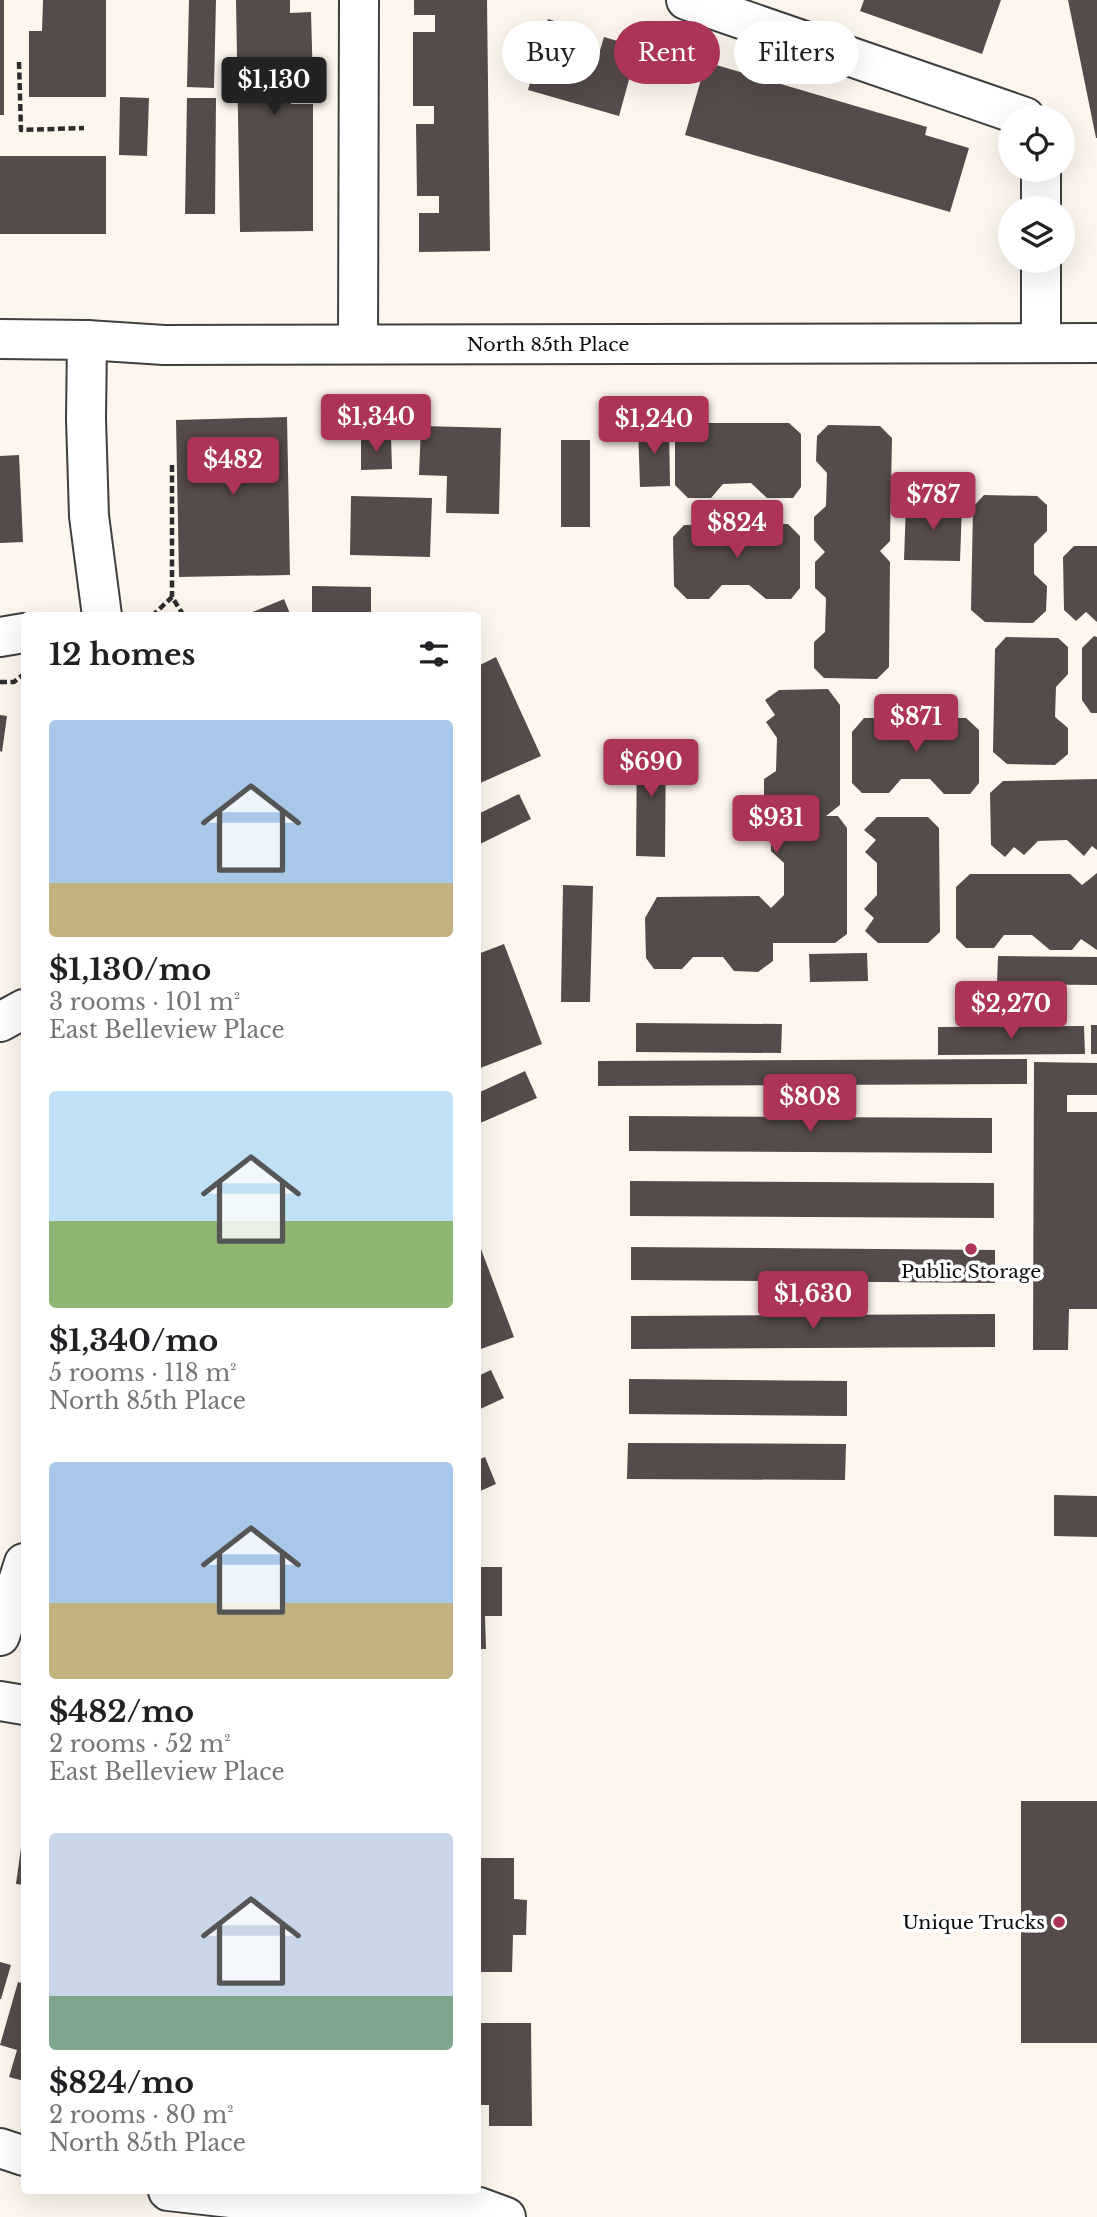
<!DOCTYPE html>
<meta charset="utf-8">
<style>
:root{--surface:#fff;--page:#f6f6f6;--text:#202124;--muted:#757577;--accent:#ac3456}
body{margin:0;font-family:"Libre Baskerville",serif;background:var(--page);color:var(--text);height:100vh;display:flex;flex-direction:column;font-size:26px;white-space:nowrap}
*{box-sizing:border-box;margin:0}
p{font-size:23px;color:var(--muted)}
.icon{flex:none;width:38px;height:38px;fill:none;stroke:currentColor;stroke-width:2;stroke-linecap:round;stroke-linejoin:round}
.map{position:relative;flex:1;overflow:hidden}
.drawer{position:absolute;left:21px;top:612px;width:460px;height:1582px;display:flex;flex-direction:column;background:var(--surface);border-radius:7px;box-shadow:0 7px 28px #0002}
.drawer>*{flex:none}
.guide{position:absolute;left:502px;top:21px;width:488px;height:63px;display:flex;gap:14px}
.tools{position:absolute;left:998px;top:105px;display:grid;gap:14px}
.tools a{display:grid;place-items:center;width:77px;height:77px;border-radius:50%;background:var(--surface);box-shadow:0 7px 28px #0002;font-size:35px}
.price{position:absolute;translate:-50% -60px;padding:0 16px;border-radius:7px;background:var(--accent);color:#fff;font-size:23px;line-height:46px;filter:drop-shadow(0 2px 4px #0008)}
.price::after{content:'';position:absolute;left:50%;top:42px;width:21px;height:16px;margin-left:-10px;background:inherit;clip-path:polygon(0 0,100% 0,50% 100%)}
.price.selected{background:#222;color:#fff}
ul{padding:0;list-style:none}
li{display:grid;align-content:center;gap:14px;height:371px;padding:0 28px}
li span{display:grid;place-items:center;height:217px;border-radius:7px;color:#555}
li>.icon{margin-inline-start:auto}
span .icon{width:126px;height:126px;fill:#fffc;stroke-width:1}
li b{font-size:30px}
h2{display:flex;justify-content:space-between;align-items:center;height:84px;padding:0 28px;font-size:30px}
.chip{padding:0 24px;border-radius:32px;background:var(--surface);box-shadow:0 7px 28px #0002;font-size:24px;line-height:63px}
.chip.selected{background:var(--accent);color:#fff}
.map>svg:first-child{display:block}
.building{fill:#544b4a}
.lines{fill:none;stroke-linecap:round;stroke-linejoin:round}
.minor-casing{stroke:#3f3f3f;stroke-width:42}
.path{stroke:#2e2e2e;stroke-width:4.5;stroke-dasharray:7 3.5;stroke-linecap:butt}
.minor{stroke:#fff;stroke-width:38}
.poi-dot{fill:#ac3456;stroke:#fff;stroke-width:2.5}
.labels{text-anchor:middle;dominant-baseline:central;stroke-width:7;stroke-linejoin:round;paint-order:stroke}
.street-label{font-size:19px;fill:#0c0c0c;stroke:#fff}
.poi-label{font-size:19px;fill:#0c0c0c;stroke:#fff}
</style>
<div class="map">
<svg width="1097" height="2217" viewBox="0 0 1097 2217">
<rect width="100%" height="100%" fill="#fdf6ed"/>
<!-- building -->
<g class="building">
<rect x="0" y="0" width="4" height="115"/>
<polygon points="43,0 106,0 106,97 29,97 29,31 42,31"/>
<polygon points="189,0 216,0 214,88 187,87"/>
<polygon points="236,0 290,0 290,13 311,12 313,85 290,85 291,104 313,104 313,231 240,232"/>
<polygon points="414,0 487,0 490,251 419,252 419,213 439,213 439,196 417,196 416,124 434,124 434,106 413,106 413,32 435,32 435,15 414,15"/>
<polygon points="864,0 1001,0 982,54 860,11"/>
<polygon points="1068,0 1097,0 1097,138 1096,138"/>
<polygon points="548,19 584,30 578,51 598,57 604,37 638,47 619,116 528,90"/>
<polygon points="706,62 927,127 925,135 969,148 950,212 685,135"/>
<polygon points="120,97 149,98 147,156 119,155"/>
<polygon points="187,98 216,98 215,214 185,214"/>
<rect x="0" y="156" width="106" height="78"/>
<polygon points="287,417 290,575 179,577 176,420"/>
<polygon points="685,423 789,423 801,434 801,487 793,498 767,498 751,483 723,484 711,498 688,498 675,485 675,435"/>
<polygon points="669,425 670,486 640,487 638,426"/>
<polygon points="828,425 880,426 892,438 890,541 880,551 890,562 889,667 877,679 824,678 814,668 814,642 825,632 826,598 815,588 815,562 825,552 814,540 814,517 826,506 827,473 816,461 817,436"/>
<polygon points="421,426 501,428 499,514 446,513 447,476 419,475"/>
<polygon points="391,437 392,469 361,470 361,438"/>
<rect x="561" y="440" width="29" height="87"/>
<polygon points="19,455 23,542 0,543 0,456"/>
<polygon points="984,495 1037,496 1047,505 1047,531 1034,544 1034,574 1047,586 1046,611 1033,623 985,622 971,610 973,507"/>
<polygon points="351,496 432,498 430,557 350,555"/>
<polygon points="906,504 962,505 960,561 904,560"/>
<polygon points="788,524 800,536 800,588 791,599 766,599 749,585 722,585 709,599 687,599 674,586 673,537 684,525"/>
<polygon points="1074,546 1097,546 1097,622 1086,612 1076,621 1064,610 1063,557"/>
<polygon points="312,586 371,587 371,615 312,615"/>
<polygon points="284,599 291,616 243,616"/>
<polygon points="1094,636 1097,637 1097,713 1091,713 1082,700 1082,648"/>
<polygon points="1006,637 1058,638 1068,647 1068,674 1056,687 1055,717 1068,728 1068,754 1055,765 1007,764 993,752 995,649"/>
<polygon points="496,657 541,756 478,784 478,666"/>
<polygon points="828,689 840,705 840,805 826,816 838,816 847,828 847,934 835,943 773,943 773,961 758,972 734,971 723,957 693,957 682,969 654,969 646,958 645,918 657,897 759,896 771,908 784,895 784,863 771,851 771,827 784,816 772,816 764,805 764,779 776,771 777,738 766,722 775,715 765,700 779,690"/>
<polygon points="0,715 7,716 2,752 0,751"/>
<polygon points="864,718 966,718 979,730 979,783 970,794 944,794 930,779 901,779 889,793 862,793 852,783 852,732"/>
<polygon points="637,740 666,741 665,857 636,856"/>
<polygon points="1097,779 1097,850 1092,846 1084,856 1067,840 1038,841 1024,855 1014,847 1005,857 991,845 990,793 1003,781"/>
<polygon points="519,794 531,819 478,845 478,814"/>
<polygon points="877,817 928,817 939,828 940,932 928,943 878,943 865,931 874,918 864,909 877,895 877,863 865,852 876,840 864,830"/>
<polygon points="1097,873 1097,950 1081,939 1072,950 1050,950 1032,935 1004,935 994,948 966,948 956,938 956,887 970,874 1070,874 1082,885"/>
<polygon points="563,885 593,886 590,1002 561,1002"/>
<polygon points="504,944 542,1044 478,1069 478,954"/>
<polygon points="867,953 868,981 810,982 809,954"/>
<polygon points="998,956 1097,957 1097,985 997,984"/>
<polygon points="636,1023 782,1024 781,1053 636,1052"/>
<rect x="1091" y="1025" width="6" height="29"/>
<polygon points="1084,1026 1085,1054 938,1055 938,1027"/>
<polygon points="1027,1059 1027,1084 598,1086 598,1061"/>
<polygon points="1034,1062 1097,1063 1097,1095 1067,1095 1067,1112 1097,1112 1097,1309 1069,1309 1068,1350 1033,1350"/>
<polygon points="525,1071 537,1098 478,1124 478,1093"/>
<polygon points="629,1116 992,1118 992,1153 629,1151"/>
<polygon points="630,1181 994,1183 994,1218 630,1216"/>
<polygon points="478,1241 514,1337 478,1350"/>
<polygon points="631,1247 995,1250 995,1283 631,1280"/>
<polygon points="995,1314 995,1347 631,1349 631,1316"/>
<polygon points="491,1370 504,1398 478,1410 478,1376"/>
<polygon points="629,1379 847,1381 847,1416 629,1414"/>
<polygon points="628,1443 846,1444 845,1480 627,1479"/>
<polygon points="485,1457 496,1484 478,1492 478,1460"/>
<polygon points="1054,1495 1097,1496 1097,1537 1054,1536"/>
<polygon points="478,1567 502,1567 502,1616 485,1616 486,1649 478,1649"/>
<rect x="1021" y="1801" width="76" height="242"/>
<polygon points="23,1833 24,1833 24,1885 16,1884"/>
<polygon points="478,1858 514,1858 514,1899 527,1900 526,1935 513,1935 512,1972 478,1972"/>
<polygon points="0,1962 11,1965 1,1999 0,1999"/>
<polygon points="18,1982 24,1984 24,2081 9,2077 17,2050 0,2045"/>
<polygon points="478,2023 531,2023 532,2126 489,2126 489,2105 478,2105"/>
</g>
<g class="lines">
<!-- minor casing -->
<g class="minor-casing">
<g id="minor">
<polyline points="686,0 1025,117"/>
<polyline points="1041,170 1041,208"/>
<polyline points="1041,261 1041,342"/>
<polyline points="0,339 87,340 164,345 1097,343"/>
<polyline points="87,340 86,419 89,516 102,616"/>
<polyline points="358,344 359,0"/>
<polyline points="0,637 24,633"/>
<polyline points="0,1022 24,1009"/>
<polyline points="0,1636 24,1563"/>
<polyline points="0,1701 24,1705"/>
<polyline points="0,2148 24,2156"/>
<polyline points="168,2191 231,2198 340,2205 479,2207 506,2217"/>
</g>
</g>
<!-- path -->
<g class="path">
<polyline points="19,62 21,130 84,128"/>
<polyline points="172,465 172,597"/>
<polyline points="152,616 172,597 184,616"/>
<polyline points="0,682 14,682 24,674"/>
</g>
<!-- minor -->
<use href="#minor" class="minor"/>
</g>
<!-- markers -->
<g class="poi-dot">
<circle cx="971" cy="1249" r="7"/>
<circle cx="1059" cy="1922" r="7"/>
</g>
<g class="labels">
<!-- street labels -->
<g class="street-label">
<text x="548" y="344">North 85th Place</text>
</g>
<!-- poi labels -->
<g class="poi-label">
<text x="971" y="1271">Public Storage</text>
<text x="1045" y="1922" text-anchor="end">Unique Trucks</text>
</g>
</g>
</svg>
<div class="tools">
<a><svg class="icon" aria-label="locate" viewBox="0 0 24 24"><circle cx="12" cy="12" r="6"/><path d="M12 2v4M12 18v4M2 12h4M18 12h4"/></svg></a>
<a><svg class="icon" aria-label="layers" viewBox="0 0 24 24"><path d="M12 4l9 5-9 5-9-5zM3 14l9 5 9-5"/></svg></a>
</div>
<b class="price selected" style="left:274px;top:117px">$1,130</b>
<b class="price" style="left:376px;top:454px">$1,340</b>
<b class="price" style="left:654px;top:456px">$1,240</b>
<b class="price" style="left:233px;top:497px">$482</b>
<b class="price" style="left:933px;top:532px">$787</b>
<b class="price" style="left:737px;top:560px">$824</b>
<b class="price" style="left:916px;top:754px">$871</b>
<b class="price" style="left:651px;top:799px">$690</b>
<b class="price" style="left:776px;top:855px">$931</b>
<b class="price" style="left:1011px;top:1041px">$2,270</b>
<b class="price" style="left:810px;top:1134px">$808</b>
<b class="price" style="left:813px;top:1331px">$1,630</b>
<div class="guide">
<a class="chip">Buy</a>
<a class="chip selected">Rent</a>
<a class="chip">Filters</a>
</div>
<section class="drawer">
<h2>12 homes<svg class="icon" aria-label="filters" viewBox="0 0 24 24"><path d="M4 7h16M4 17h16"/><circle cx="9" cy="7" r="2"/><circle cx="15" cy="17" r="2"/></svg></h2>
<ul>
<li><span style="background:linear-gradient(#a9c7e8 75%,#c2b280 0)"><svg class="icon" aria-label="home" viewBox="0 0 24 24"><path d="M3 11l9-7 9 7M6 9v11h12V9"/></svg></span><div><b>$1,130/mo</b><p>3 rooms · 101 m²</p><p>East Belleview Place</p></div></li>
<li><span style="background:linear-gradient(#bfe0f5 60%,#8fb573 0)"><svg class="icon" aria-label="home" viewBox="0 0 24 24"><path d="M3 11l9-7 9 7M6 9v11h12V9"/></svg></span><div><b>$1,340/mo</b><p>5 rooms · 118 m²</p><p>North 85th Place</p></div></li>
<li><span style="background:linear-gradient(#a9c7e8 65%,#c2b280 0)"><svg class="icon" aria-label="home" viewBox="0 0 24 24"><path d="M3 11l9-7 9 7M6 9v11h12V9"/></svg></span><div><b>$482/mo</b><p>2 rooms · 52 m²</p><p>East Belleview Place</p></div></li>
<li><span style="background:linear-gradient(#c9d6e8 75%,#7fa58c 0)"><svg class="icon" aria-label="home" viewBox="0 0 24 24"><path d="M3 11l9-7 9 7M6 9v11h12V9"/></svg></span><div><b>$824/mo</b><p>2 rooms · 80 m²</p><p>North 85th Place</p></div></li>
</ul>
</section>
</div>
